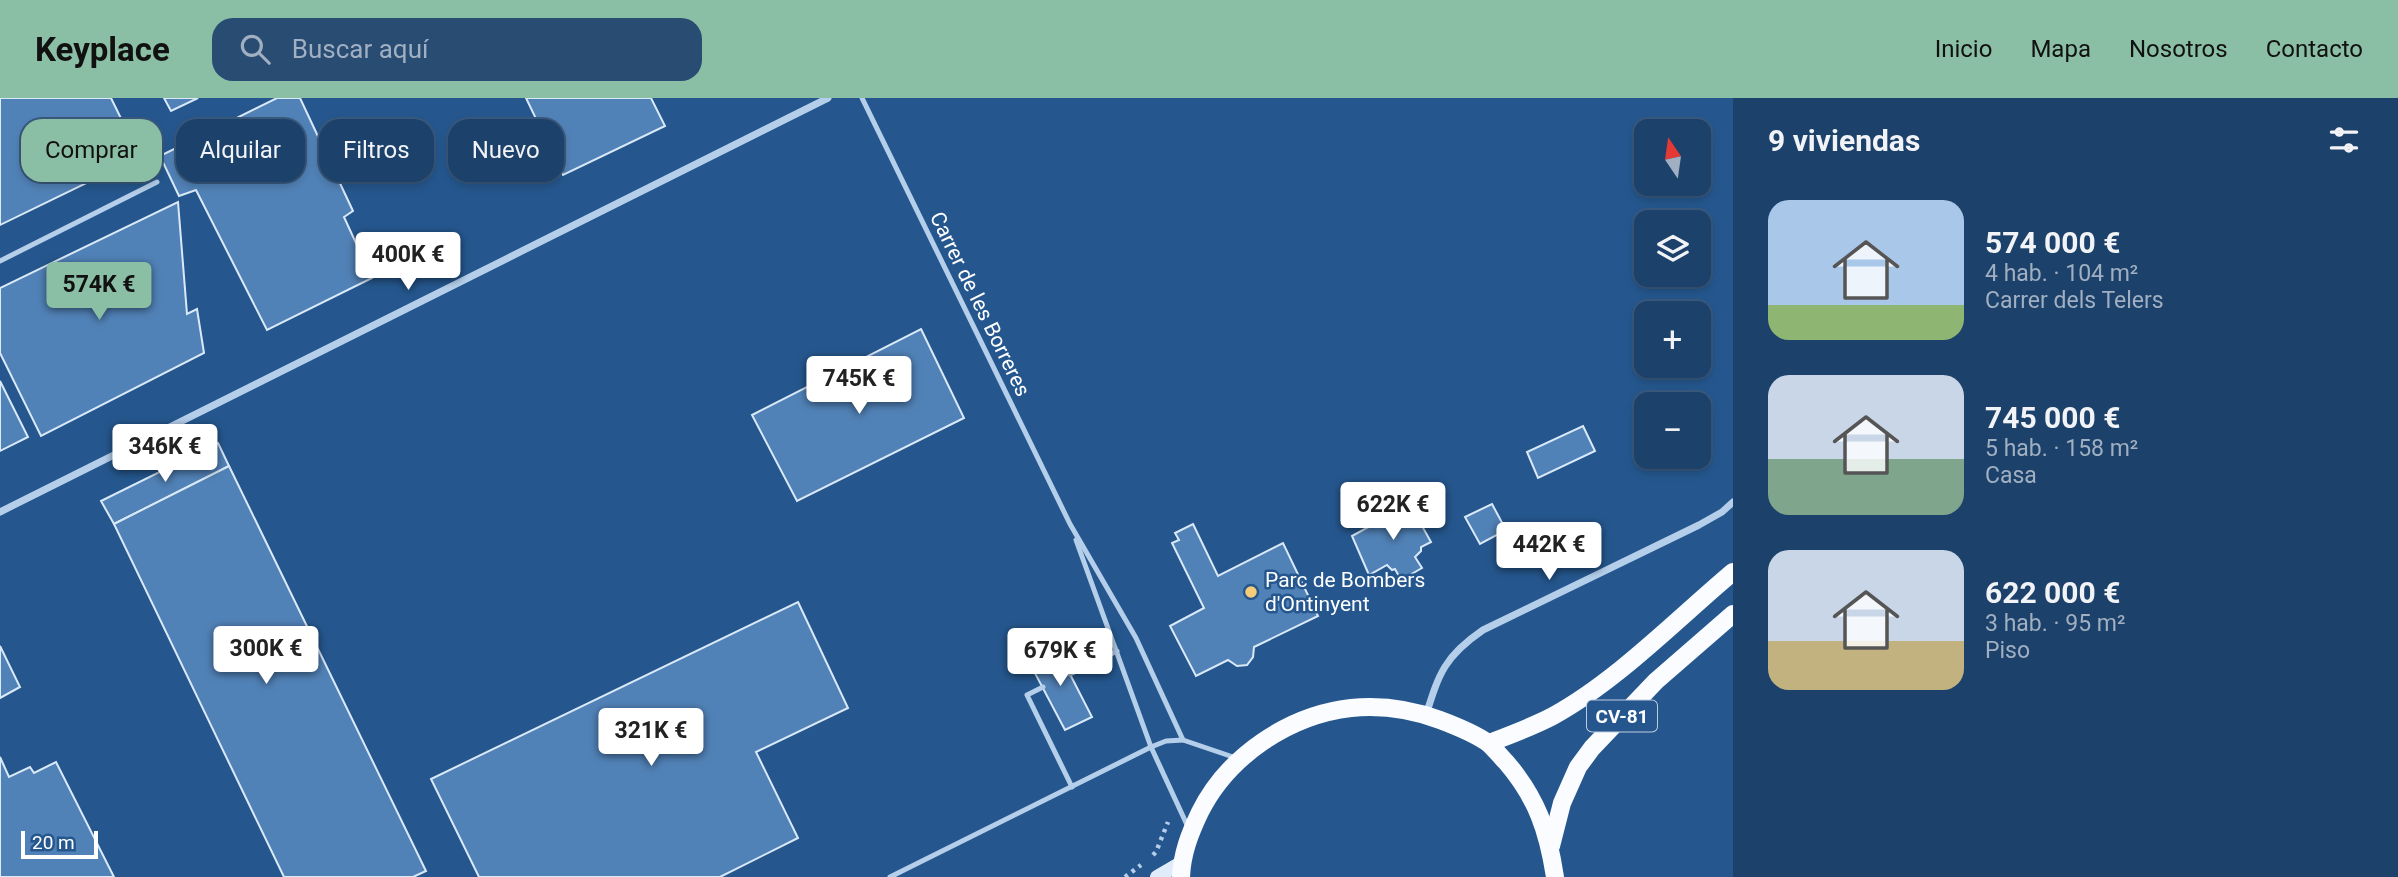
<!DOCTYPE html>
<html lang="es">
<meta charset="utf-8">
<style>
:root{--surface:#1c416a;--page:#294c72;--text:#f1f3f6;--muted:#a0afc1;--line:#3a5a7e;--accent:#8abfa5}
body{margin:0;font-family:Roboto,sans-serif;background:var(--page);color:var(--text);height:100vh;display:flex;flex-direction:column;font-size:26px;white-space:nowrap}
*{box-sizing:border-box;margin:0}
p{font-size:23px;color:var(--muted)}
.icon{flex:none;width:38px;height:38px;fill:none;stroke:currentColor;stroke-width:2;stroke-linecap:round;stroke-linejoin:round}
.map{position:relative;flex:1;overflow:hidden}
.details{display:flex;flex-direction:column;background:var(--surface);width:665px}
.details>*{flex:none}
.top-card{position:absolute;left:21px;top:21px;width:665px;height:63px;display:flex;gap:14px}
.needle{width:46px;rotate:347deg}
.tools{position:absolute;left:1634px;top:21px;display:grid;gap:14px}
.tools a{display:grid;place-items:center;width:77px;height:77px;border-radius:14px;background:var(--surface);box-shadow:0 4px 10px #0003,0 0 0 2px var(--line);font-size:35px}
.scale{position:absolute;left:21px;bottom:18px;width:77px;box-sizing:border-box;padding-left:7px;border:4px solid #fff;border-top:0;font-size:19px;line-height:24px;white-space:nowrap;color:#fff;-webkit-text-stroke:5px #25578e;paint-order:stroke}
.price{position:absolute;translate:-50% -60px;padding:0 16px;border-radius:7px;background:#fff;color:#222;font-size:23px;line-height:46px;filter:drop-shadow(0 2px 4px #0008)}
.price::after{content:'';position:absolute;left:50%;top:42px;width:21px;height:16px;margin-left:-10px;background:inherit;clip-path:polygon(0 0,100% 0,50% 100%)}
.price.on{background:var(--accent);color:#111}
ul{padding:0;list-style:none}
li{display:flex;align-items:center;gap:21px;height:175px;padding:0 35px}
li span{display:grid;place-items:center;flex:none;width:196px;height:140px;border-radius:21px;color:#555}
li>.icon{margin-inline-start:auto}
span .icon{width:84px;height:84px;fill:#fffc;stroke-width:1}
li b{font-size:30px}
h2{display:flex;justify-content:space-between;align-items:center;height:84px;padding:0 35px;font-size:30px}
.tag{padding:0 24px;border-radius:21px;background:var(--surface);box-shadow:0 4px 10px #0003,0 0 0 2px var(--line);font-size:24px;line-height:63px}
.tag.on{background:var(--accent);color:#111}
header{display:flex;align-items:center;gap:42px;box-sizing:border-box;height:98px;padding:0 35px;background:var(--accent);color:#111}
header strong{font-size:33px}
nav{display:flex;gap:38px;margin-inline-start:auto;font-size:24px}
.search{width:490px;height:63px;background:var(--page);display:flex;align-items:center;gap:18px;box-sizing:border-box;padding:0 24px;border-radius:21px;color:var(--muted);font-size:26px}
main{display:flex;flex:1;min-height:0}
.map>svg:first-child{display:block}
.building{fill:#5182b7;stroke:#dae9f8;stroke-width:2}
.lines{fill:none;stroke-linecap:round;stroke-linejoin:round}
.path{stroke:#b5cfeb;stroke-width:4.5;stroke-dasharray:3.5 5;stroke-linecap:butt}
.lane{stroke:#b5cfeb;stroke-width:5}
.street{stroke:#b5cfeb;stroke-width:7}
.secondary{stroke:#e0ecf9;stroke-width:14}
.primary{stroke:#fafcff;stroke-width:18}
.poi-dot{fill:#f5cd79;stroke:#25578e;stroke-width:2.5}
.labels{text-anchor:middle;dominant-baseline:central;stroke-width:5;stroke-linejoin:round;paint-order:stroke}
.shield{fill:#25578e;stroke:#becddd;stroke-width:2}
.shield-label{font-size:19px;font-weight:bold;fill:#fff}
.street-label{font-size:21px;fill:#fff;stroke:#25578e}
.poi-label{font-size:21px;fill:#fff;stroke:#25578e;text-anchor:start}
</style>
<header>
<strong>Keyplace</strong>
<div class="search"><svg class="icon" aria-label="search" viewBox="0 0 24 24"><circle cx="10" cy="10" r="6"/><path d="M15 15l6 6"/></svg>Buscar aquí</div>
<nav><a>Inicio</a><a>Mapa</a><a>Nosotros</a><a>Contacto</a></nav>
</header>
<main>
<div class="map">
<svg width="1733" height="779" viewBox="0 0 1733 779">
<rect width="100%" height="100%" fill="#25578e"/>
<!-- building -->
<g class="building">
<polygon points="0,0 111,0 140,59 0,127"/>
<polygon points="164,0 198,0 171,13"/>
<polygon points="277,0 300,0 353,113 344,119 372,180 267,232 196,92 179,98 160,58"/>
<polygon points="526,0 651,0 665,28 563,77"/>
<polygon points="178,104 187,216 197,211 204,255 41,338 0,255 0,190"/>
<polygon points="921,231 964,320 797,403 752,317"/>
<polygon points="0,283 28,339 0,353"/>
<polygon points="1583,328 1595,353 1538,380 1527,354"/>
<polygon points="218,345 229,368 114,426 101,403"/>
<polygon points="229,368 426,773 413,779 284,779 114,426"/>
<polygon points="1407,401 1431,444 1421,449 1421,453 1415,459 1422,470 1401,482 1395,471 1392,472 1387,467 1369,477 1352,438 1394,415 1391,410"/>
<polygon points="1492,406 1506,432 1480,446 1465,419"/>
<polygon points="1193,426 1218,478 1283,445 1318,518 1254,549 1253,559 1247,567 1237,568 1228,562 1196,578 1170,528 1204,510 1172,445 1179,442 1175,435"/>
<polygon points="798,504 848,610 756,654 798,740 720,779 479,779 431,681"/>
<polygon points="1055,547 1092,619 1065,632 1028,562"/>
<polygon points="0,548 20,589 0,600"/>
<polygon points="0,659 9,679 30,669 34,675 56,664 114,779 0,779"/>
</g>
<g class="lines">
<!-- path -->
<g class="path">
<polyline points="1153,757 1156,754 1168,724"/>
<polyline points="1125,779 1141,767"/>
</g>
<!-- lane -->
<g class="lane">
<polyline points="862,0 1070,426 1136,540 1183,642 1236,660"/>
<polyline points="0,163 157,84"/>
<polyline points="1076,442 1151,649 1188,729"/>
<polyline points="1070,576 1117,553"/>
<polyline points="1043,589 1027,597 1072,689"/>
<polyline points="890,779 1151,649 1166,643 1183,642"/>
</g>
<!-- street -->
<g class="street">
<polyline points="0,414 828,0"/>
<path d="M1426,617C1439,575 1445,558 1483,532L1699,427L1722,414L1733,404"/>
</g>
<!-- secondary -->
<polyline class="secondary" points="1157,779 1181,765"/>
<!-- primary -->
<g class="primary">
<path d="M1489,645C1510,637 1532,629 1553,618C1617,583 1677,521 1733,474"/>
<polyline points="1551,748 1562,705 1578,669 1592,650 1656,583 1733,516"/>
<path d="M1181,779C1182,755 1190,735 1200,714C1228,658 1289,617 1351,610C1381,607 1413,612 1440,622C1456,628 1474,635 1488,645C1494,650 1500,658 1506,664C1537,700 1548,733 1555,779"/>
</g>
</g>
<!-- markers -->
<circle class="poi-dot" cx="1251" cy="494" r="7"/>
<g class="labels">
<!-- shield labels -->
<rect class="shield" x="1587" y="602.5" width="70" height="31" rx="5"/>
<g class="shield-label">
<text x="1622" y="618">CV-81</text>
</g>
<!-- street labels -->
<g class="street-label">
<text transform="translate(980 206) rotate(64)">Carrer de les Borreres</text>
</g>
<!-- poi labels -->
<g class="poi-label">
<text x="1265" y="482">Parc de Bombers<tspan x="1265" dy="24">d'Ontinyent</tspan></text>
</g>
</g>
</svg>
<div class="tools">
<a><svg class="needle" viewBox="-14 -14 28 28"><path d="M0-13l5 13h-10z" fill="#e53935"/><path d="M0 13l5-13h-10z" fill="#a0afc1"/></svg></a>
<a><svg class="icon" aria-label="layers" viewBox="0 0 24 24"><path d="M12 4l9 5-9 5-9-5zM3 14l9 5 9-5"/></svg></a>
<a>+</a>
<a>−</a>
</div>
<div class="scale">20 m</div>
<b class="price" style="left:408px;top:194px">400K €</b>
<b class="price on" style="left:99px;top:224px">574K €</b>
<b class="price" style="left:859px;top:318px">745K €</b>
<b class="price" style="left:165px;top:386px">346K €</b>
<b class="price" style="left:1393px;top:444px">622K €</b>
<b class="price" style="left:1549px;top:484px">442K €</b>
<b class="price" style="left:266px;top:588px">300K €</b>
<b class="price" style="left:1060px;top:590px">679K €</b>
<b class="price" style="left:651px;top:670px">321K €</b>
<div class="top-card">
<a class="tag on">Comprar</a>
<a class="tag">Alquilar</a>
<a class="tag">Filtros</a>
<a class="tag">Nuevo</a>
</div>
</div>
<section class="details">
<h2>9 viviendas<svg class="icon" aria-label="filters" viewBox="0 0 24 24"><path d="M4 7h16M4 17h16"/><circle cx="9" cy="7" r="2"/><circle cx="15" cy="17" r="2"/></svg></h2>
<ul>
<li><span style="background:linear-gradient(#a9c7e8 75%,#8fb573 0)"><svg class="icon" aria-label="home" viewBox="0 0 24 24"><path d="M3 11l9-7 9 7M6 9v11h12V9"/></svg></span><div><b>574 000 €</b><p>4 hab. · 104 m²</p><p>Carrer dels Telers</p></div></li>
<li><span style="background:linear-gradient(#c9d6e8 60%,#7fa58c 0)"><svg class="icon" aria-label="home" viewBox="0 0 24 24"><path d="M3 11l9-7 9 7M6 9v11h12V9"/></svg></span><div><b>745 000 €</b><p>5 hab. · 158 m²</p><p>Casa</p></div></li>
<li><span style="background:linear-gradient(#c9d6e8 65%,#c2b280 0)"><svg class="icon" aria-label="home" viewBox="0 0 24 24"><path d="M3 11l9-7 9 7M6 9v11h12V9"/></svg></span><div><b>622 000 €</b><p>3 hab. · 95 m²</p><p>Piso</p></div></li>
</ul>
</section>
</main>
